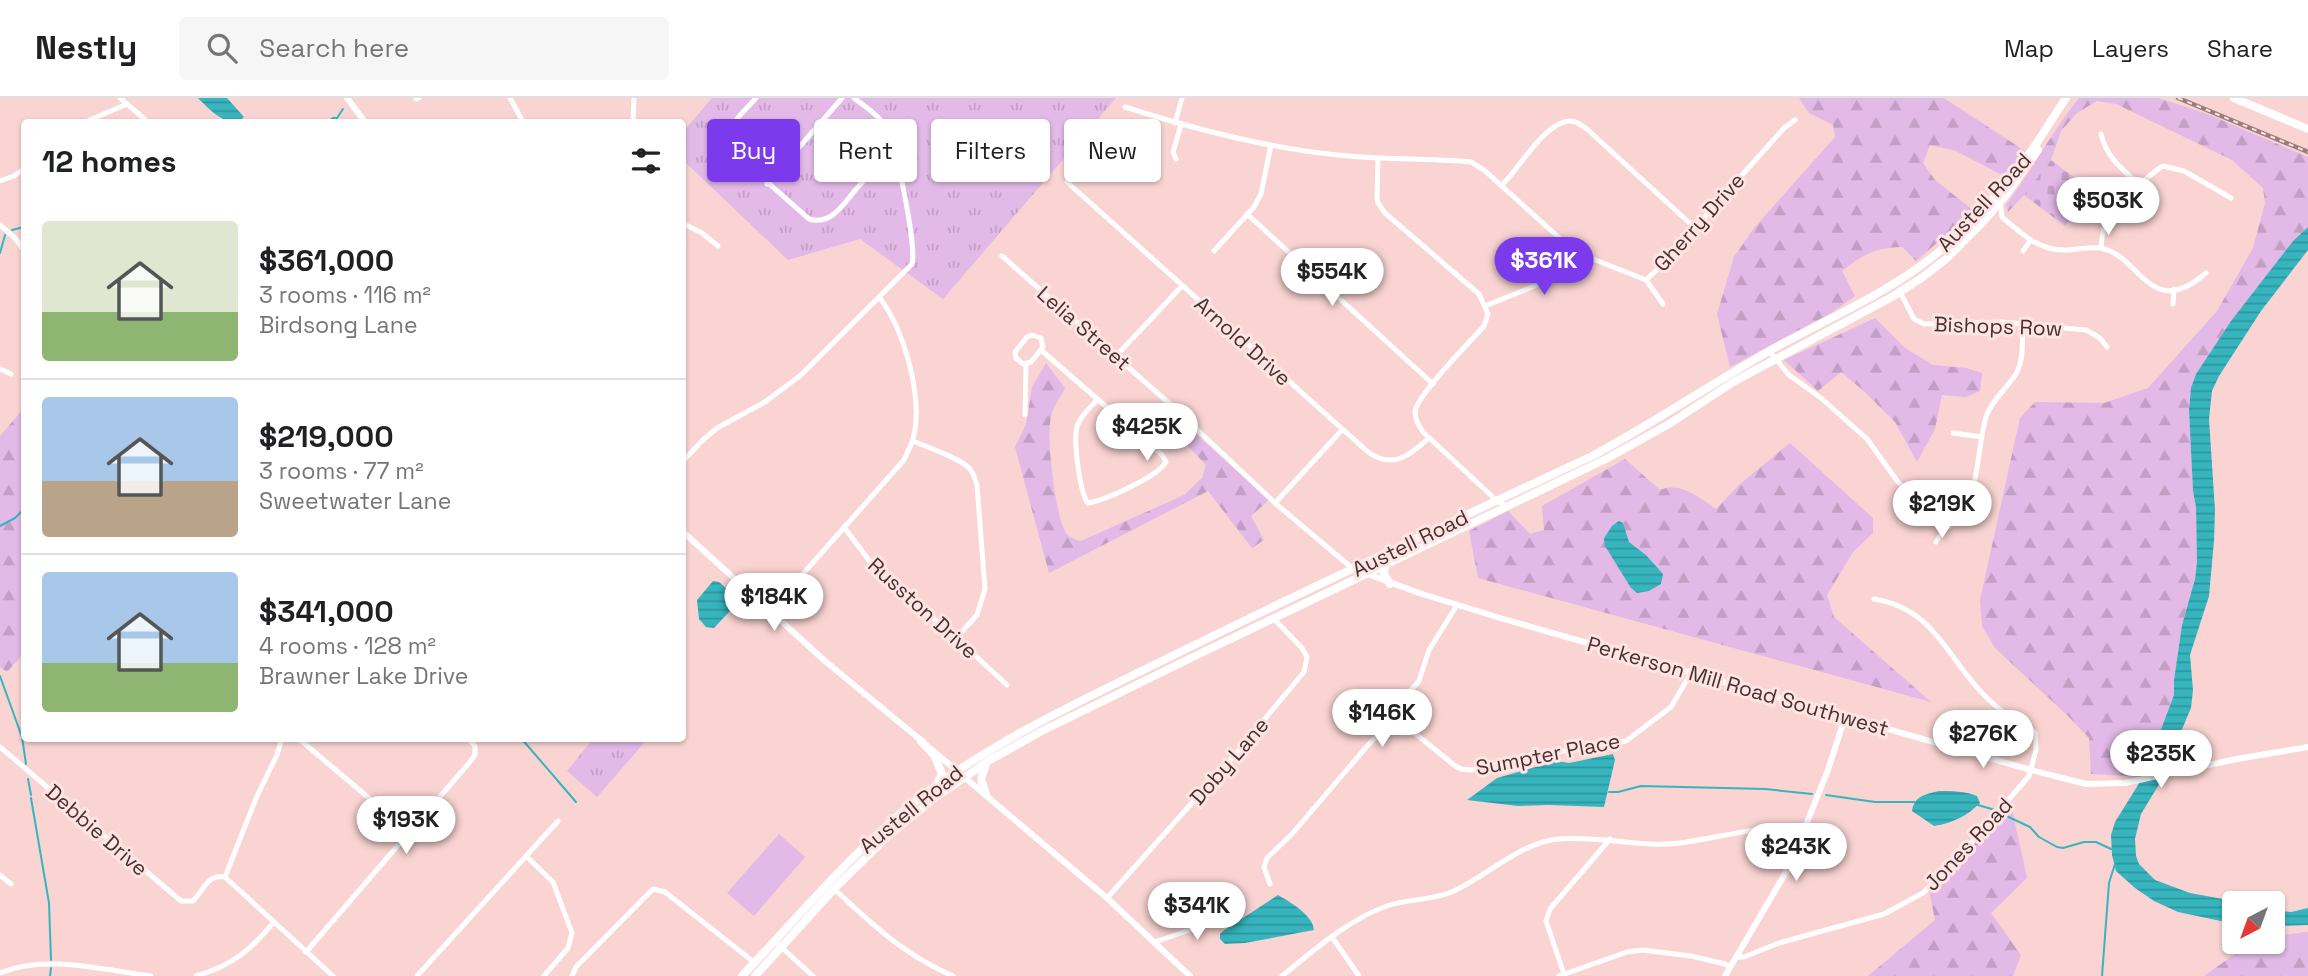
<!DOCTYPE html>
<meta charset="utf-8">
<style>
:root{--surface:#fff;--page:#f6f6f6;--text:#202124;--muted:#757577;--line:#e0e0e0;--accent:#7c3aed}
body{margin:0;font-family:"Space Grotesk",sans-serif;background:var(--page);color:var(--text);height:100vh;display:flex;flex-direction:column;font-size:26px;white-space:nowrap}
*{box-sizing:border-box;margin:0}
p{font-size:23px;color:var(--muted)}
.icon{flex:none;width:38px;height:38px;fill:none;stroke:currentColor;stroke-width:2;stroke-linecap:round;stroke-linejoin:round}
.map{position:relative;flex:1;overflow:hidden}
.panel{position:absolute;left:21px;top:21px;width:665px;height:623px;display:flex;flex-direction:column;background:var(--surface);border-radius:7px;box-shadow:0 2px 5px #0004}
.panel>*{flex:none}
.top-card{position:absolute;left:707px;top:21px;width:665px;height:63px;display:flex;gap:14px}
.needle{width:46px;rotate:221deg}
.fabs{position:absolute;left:2222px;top:793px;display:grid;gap:14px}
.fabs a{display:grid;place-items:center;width:63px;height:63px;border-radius:7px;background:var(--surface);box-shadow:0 2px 5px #0004;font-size:35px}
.price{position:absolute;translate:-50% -60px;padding:0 16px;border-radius:24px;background:#fff;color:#222;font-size:23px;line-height:46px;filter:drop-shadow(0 2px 4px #0008)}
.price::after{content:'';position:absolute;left:50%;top:42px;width:21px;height:16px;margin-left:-10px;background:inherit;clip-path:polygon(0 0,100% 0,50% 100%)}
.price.current{background:var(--accent);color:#fff}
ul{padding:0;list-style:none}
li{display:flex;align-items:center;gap:21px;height:175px;padding:0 21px}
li+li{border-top:2px solid var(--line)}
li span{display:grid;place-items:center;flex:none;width:196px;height:140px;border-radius:7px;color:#555}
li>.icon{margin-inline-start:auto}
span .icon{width:84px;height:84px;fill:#fffc;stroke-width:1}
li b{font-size:30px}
h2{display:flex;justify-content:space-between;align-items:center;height:84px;padding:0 21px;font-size:30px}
.tag{padding:0 24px;border-radius:7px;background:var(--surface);box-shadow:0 2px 5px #0004;font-size:24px;line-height:63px}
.tag.current{background:var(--accent);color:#fff}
header{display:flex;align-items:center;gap:42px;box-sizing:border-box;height:98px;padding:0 35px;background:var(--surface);border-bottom:2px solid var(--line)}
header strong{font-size:33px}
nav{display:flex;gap:38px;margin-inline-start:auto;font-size:24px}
.search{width:490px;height:63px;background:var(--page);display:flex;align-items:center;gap:18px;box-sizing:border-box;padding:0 24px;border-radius:7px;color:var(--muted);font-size:26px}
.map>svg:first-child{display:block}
.grass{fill:url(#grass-tufts)}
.forest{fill:url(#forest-firs)}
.cemetery{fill:url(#cemetery-stones)}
.park{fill:#e2b9e7}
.water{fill:url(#water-rules)}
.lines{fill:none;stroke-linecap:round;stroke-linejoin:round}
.stream{stroke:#37b5bf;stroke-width:2}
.minor{stroke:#fff;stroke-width:5}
.tertiary{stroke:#fff;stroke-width:6}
.primary{stroke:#fff;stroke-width:8}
.rail-casing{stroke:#9a7c7a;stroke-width:4.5}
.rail{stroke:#fee5e3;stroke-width:2;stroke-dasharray:5;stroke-linecap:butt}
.labels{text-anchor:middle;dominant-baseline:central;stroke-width:6;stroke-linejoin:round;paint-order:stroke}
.street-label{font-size:21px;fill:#48302f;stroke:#fee5e3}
</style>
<header>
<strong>Nestly</strong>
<div class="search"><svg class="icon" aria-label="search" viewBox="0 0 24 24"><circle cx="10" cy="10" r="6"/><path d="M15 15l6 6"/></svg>Search here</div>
<nav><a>Map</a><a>Layers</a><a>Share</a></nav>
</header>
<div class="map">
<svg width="2308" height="878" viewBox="0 0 2308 878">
<defs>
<pattern id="grass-tufts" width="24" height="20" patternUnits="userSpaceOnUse" patternTransform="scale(1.75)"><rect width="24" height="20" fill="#e2b9e7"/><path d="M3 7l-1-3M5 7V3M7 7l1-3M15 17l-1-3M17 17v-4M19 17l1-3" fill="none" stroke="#c39fc6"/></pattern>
<pattern id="forest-firs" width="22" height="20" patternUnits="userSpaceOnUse" patternTransform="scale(1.75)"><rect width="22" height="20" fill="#e2b9e7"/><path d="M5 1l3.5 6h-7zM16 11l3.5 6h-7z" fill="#c39fc6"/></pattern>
<pattern id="cemetery-stones" width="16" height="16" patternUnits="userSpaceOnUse" patternTransform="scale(1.75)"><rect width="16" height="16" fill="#e2b9e7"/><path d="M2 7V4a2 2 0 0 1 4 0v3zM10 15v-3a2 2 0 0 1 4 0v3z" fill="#c39fc6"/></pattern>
<pattern id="water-rules" width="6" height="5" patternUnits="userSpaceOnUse" patternTransform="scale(1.75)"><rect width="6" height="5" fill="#37b5bf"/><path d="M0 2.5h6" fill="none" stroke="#30949c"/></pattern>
</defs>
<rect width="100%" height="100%" fill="#f9d4d2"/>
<!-- grass -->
<g class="grass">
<polygon points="712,0 1116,0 943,201 860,141 788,162 683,62 683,34"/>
<polygon points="593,641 639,641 644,645 597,699 567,673"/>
</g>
<!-- forest -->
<g class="forest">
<path d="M1799,0H1944L2025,53L2006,79L1956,53L1930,47L1923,65L1935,82L1974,113L1916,163L1902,149C1874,150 1864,156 1842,173L1855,198L1831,215L1730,269L1717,216L1734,159L1754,130L1835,39L1833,27L1809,15Z"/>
<path d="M2079,0H2158L2205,15L2308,59V129L2293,143L2231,223L2196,276L2190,298L2189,312L2193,393L2196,409L2197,464L2195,480L2182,527L2174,582V597L2143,679L2091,676L2089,640L2068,618L1995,550L1982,528L1980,502L2020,320L2035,304L2104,305L2148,290L2217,213L2253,150L2265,105L2263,90L2232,62L2116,6L2097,3L2077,15L2061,33L2051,62L2024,97L2008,114L2006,107C2032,72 2052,34 2079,0Z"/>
<polygon points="1875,220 1905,250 1933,267 1966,270 1982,275 1980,293 1966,299 1942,297 1935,331 1917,364 1895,324 1865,294 1841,274 1818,293 1784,262"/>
<path d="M1046,265L1065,290C1060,299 1053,309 1051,319C1046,339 1055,413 1064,431C1067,439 1073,441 1081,443L1184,397L1202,380L1206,367L1178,338L1187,328L1269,402L1251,418L1264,442L1252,450L1208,393L1049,475L1015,349L1026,326L1032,289Z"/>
<polygon points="24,310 24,555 7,574 0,569 0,338"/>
<path d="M1790,345L1873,420V435L1853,454L1827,497L1834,519L1931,604L1478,480L1469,433L1508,413L1530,436L1544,432L1542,408L1625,361L1660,392C1680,383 1700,400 1716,411L1740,386Z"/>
<polygon points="2010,702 2027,780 1991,815 2021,857 2013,878 1868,878 1935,822 1929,792"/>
<polygon points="2308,834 2308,878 2204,878 2252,844 2273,844 2273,838"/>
</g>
<!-- cemetery -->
<polygon class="cemetery" points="2051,62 2092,93 2065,128 2024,97"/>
<!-- park -->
<polygon class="park" points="779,736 805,759 754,818 727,795"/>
<!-- water -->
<g class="water">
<path d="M198,0H227L244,19C229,33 209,11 198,0Z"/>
<polygon points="2308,129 2308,152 2261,213 2219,278 2212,293 2209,321 2215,412 2214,443 2209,498 2190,557 2193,592 2191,610 2158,688 2141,716 2135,741 2136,758 2139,766 2155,782 2190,795 2245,805 2235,805 2235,826 2178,814 2154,803 2135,790 2116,773 2112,757 2111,737 2115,724 2143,679 2174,597 2174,582 2182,527 2195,481 2197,464 2196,409 2193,393 2189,312 2191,290 2196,276 2231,223 2293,143"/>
<polygon points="1619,423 1623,425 1629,444 1646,457 1663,476 1661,486 1649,493 1637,495 1631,490 1605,448 1604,440 1612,428"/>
<polygon points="713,483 719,484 745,507 743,511 730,513 714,530 706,529 699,521 697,502"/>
<polygon points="1613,656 1615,662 1604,709 1549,707 1518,708 1467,702 1497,680 1557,663 1569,665"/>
<path d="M1939,693C1953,693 1964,693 1977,698L1980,705C1967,718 1953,725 1934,728L1912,713C1914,698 1926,696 1939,693Z"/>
<path d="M1278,797C1290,804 1313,817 1314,832L1245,845L1225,846L1220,841V836L1223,833Z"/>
<polygon points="2308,810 2308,827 2273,828 2273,812 2291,814"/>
</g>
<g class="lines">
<!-- stream -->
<g class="stream">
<polyline points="327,24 333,20 337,20 343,11"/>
<polyline points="12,132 24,129"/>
<polyline points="0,155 5,137"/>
<polyline points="0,428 15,420 24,411"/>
<polyline points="0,578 22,639 26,666"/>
<polyline points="521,640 576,704"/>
<polyline points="28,681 31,697"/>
<polyline points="1609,694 1618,694 1641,688 1765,691 1812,696"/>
<polyline points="1826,697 1875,704 1915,704"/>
<polyline points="31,700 49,805 51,862"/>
<polyline points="1978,707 1995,712"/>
<polyline points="2000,715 2030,729 2039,739 2057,749 2063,750 2084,744 2096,744 2111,751"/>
<polyline points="50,878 51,870"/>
<polyline points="2102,878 2109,785 2115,766"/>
</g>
<!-- minor -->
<g class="minor">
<polyline points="120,0 148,24"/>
<polyline points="510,0 523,24"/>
<path d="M756,0C744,14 723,29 729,50L809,121C837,129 848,95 866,81C874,75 888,73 898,70"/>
<polyline points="416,1 419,0"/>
<path d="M1125,9C1197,32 1273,52 1349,58C1390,62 1431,60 1471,64L1484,72L1575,154L1646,182L1680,150L1695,130L1784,30L1795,22"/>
<polyline points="85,24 127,6"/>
<polyline points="633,24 634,0"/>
<polyline points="1175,25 1182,0"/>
<path d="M2101,36C2106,59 2123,72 2140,87"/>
<path d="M1378,60L1377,100L1378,105L1385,115L1479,196L1488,216L1484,228C1471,243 1416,298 1415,314C1415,322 1419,328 1423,334L1497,403L1507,408"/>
<polyline points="1176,61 1173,54 1181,27"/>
<polyline points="0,83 14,78 24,71"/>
<path d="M1067,84L1368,354C1394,372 1409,357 1429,340"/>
<polyline points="767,86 842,0"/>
<path d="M1502,87C1519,71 1544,25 1569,23C1576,22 1582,28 1588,32L1695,130"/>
<path d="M2000,103L2002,119C2023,137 2039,153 2067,152C2078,151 2090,149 2100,150C2141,157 2149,224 2206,175"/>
<polyline points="1247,116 1433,286"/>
<polyline points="682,125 702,135 718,148"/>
<polyline points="0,127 16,141 24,153"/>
<path d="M2101,150C2102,139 2103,127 2110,118C2118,106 2151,75 2163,68L2184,73L2231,100"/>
<polyline points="1214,153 1254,109 1261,96 1271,47"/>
<polyline points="2023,153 2030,143"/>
<polyline points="1002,158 1171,307 1275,405 1352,470"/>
<polyline points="1646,182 1663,206"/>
<polyline points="1900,194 1914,221 1924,226 2001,224 2086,232 2100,240 2107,249"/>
<polyline points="2173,206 2174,191"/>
<polyline points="1485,208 1542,185 1566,166 1575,154"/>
<polygon points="1032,237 1041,240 1043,249 1031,264 1023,266 1016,260 1015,254 1027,239"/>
<path d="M1042,253L1162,357L1166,364C1157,379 1106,402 1088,405C1080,396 1073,341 1077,329C1080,318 1090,310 1097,302"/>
<path d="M1769,253L1789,277L1821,300L1867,341L1898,384L1940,425L1949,429C1982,403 1975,355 1986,319C1992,301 2008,290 2017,274C2024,260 2022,240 2023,226"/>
<polyline points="1116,258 1182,188"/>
<polyline points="0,271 11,276"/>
<polyline points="1025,317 1026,266"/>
<polyline points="1953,335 1982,339"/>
<polyline points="1142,340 1171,307"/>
<path d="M913,343C927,349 960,360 970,371C974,376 975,382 977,387L985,491L977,517L956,540"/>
<path d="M682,364L704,341L717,330L765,304L801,277L912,166C917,151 896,43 886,29C879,17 864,8 854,0"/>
<polyline points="1275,405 1342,332"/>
<polyline points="844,429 874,469 955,539 1007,587"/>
<polyline points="1936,444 1945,429"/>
<path d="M770,513L904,362C907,355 911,348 913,341C924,300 904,231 879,199"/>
<polyline points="1395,619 1454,667 1461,671 1471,672 1544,656 1626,643 1671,609 1691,575"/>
<polyline points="298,640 409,734"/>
<path d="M0,649L181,803H193C204,792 208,775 225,779"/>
<polyline points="526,758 553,784 572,835 568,850 544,878"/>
<polyline points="0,777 11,786"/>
<polyline points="225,779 257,698 277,657 282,640"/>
<polyline points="225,779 333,878"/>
<polyline points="1270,786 1264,769 1267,760 1292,736 1368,647 1395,619 1395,610 1419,583 1429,552 1457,507"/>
<path d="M834,791C874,827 902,856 953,878"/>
<polyline points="1107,800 1233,659 1304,574 1307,559 1302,550 1274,521"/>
<polyline points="1332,839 1359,878"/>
<polyline points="1155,844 1230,818"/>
<polyline points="779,847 813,878"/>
<polyline points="306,854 469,665 475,657 475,648 467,640"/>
<path d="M1736,859H1744L1779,845L1884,816L1923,795L1968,749L2029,678L2036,652L2035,635C2028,628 2020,625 2012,620C2003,615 1994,607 1986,599C1947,561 1936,511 1874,501"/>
<path d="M0,875C45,856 103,872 151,878"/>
<polyline points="1564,876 1546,823 1550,811 1610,741"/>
<path d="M196,878C231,868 250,853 273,825"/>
<polyline points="417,878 558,723"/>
<polyline points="572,878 576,869 653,791 665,794 755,865"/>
<path d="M1282,878C1313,853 1349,821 1387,808C1409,800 1433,803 1454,793C1488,777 1520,745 1558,741C1599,737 1640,750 1680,745C1719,740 1767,726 1806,728"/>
<polyline points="1559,878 1627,854 1643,852 1691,858 1725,866 1730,869"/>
</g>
<!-- tertiary -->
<g class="tertiary">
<polyline points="347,0 365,24"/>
<polyline points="682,433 825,563 923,644"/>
<polyline points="1354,471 1419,495 1500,520 2031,672 2086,686 2125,685 2237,661 2308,649"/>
<polyline points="931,651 1107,800 1190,878"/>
<polyline points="1725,878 1789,769 1828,672 1845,619"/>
</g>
<!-- primary -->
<g class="primary">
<polyline points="2234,0 2308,31"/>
<polyline points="1387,466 1383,474 1390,486"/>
<polyline points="921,643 934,657 942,676 938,684"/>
<polyline points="986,666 981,681 986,696"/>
<path d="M742,878C803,814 859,745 930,692C1006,636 1092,598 1176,556C1314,488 1453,423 1592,358C1654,325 1711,286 1771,252C1832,218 1897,192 1949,145C1980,116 2010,84 2034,49C2045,33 2055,16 2066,0"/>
<polyline points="755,878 834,791 887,739 936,699 990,662 1040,634 1197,557 1606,361 1669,326 1735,283 1890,200 1920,181 1946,161 1983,124 2006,97 2038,52"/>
</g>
<!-- rail casing -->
<g class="rail-casing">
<polyline id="rail" points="2178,0 2308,54"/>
</g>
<!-- rail -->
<use href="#rail" class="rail"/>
</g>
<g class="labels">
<!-- street labels -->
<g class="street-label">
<text transform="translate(1984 104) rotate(-47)">Austell Road</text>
<text transform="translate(1699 124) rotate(-48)">Gherry Drive</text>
<text transform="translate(1998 228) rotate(2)">Bishops Row</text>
<text transform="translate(1084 230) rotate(41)">Lelia Street</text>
<text transform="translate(1243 243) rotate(42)">Arnold Drive</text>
<text transform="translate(1410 445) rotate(-26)">Austell Road</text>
<text transform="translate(923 510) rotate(42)">Russton Drive</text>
<text transform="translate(1738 588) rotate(16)">Perkerson Mill Road Southwest</text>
<text transform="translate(1548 656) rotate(-11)">Sumpter Place</text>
<text transform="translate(1229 663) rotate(-49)">Doby Lane</text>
<text transform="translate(911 711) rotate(-39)">Austell Road</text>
<text transform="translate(97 732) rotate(41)">Debbie Drive</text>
<text transform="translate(1968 746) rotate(-47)">Jones Road</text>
</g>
</g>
</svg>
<div class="fabs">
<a><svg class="needle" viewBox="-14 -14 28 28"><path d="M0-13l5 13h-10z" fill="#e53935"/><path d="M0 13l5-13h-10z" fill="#757577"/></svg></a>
</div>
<b class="price" style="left:2108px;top:139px">$503K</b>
<b class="price current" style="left:1544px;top:199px">$361K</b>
<b class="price" style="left:1332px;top:210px">$554K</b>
<b class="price" style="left:1147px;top:365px">$425K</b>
<b class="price" style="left:1942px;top:442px">$219K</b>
<b class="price" style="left:774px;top:535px">$184K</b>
<b class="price" style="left:1382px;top:651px">$146K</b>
<b class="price" style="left:1983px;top:672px">$276K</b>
<b class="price" style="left:2161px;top:692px">$235K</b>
<b class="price" style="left:406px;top:758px">$193K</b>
<b class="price" style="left:1796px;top:785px">$243K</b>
<b class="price" style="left:1197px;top:844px">$341K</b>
<div class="top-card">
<a class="tag current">Buy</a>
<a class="tag">Rent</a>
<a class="tag">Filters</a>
<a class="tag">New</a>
</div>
<section class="panel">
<h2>12 homes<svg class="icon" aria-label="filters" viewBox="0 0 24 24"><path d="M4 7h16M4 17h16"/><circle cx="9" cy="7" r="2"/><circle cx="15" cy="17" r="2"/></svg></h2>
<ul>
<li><span style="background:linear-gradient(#dfe7d0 65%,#8fb573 0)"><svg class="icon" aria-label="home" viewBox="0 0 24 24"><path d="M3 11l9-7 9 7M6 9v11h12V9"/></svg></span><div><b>$361,000</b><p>3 rooms · 116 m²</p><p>Birdsong Lane</p></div></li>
<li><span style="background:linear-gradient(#a9c7e8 60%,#b9a48a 0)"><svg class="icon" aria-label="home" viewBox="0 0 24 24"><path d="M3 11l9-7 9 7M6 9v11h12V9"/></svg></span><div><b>$219,000</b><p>3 rooms · 77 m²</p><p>Sweetwater Lane</p></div></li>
<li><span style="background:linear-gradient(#a9c7e8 65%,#8fb573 0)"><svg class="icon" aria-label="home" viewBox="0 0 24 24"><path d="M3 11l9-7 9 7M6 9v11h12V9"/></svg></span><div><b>$341,000</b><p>4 rooms · 128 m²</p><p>Brawner Lake Drive</p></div></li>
</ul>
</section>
</div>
